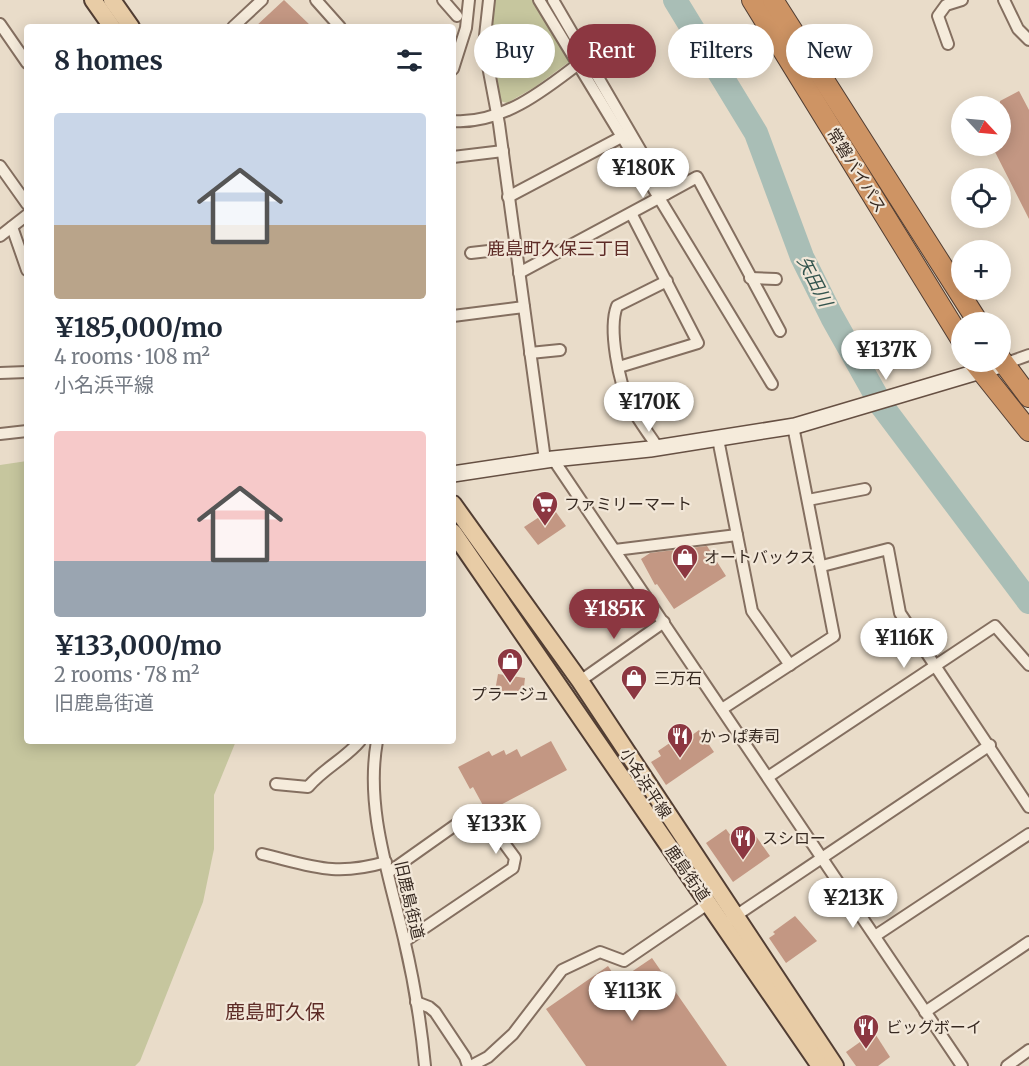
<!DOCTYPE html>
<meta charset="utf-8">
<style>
:root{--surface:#fff;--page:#f2f2f3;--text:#1f2937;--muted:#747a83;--accent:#8c3741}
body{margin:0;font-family:Merriweather,"Noto Sans JP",serif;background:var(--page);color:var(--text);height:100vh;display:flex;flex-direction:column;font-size:22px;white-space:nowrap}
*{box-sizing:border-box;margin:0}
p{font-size:20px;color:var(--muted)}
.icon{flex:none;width:33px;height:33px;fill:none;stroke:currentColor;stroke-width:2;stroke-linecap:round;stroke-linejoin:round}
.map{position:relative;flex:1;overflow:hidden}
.sheet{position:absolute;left:24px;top:24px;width:432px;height:720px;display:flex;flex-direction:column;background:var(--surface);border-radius:6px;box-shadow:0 3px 15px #0003}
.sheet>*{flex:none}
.top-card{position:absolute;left:474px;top:24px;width:465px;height:54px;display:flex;gap:12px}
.needle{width:39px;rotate:116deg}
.tools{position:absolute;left:951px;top:96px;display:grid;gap:12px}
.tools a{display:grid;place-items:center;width:60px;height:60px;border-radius:50%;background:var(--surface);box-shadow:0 3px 15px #0003;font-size:30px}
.price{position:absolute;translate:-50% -51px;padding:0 14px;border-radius:21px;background:#fff;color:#222;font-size:20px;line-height:39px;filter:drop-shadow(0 2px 3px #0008)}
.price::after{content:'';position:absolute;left:50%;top:36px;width:18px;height:14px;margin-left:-9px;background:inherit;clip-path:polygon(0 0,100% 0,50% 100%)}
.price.active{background:var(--accent);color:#fff}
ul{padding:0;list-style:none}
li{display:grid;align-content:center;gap:12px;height:318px;padding:0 30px}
li span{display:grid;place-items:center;height:186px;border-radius:6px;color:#555}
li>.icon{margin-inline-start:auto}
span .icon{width:108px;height:108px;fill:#fffc;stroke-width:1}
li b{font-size:26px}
h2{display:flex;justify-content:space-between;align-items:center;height:72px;padding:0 30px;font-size:26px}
.tag{padding:0 21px;border-radius:27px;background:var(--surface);box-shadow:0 3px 15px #0003;font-size:21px;line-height:54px}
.tag.active{background:var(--accent);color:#fff}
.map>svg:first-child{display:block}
.green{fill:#c6c69e}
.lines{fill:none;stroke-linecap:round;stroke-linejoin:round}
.river{stroke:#a9beb6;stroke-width:24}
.building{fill:#c39783}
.street-casing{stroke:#846f60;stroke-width:14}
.secondary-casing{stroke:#665043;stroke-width:18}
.primary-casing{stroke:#523e33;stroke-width:20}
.highway-casing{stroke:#523e33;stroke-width:22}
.street{stroke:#f5ebdb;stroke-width:10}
.secondary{stroke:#f5ebdb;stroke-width:15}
.primary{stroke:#e8cca6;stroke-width:16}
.highway{stroke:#ce9464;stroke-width:20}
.labels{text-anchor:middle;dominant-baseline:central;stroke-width:4.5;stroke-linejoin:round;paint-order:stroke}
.street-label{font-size:16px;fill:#362921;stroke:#f2e7d8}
.poi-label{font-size:16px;fill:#362921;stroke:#f2e7d8;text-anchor:start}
.neighbourhood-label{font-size:18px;fill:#5d2b26;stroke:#f2e7d8}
.water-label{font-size:18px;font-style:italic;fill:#33544e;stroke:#f2e7d8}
.quarter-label{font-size:20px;fill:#5d2b26;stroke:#f2e7d8}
</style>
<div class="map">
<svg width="1029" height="1066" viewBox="0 0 1029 1066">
<rect width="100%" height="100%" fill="#e9dcc9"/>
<!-- green -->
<g class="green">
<polygon points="495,0 548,0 579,51 577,56 535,87 507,103 500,101 491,36"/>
<polygon points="27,461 27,741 236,741 214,795 214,849 203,902 140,1061 135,1066 0,1066 0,465"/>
</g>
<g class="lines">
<!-- river -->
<polyline class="river" points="675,0 756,133 802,257 832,317 882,406 1029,602"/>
</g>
<!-- building -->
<g class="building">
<polygon points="284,0 312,27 255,27"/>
<polygon points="1019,91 1029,110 1029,219 992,146 1000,146 1000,101"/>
<polygon points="553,508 566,526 538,545 524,527"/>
<polygon points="707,546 726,576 674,609 657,584 655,585 641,559 650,553"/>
<polygon points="498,674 525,678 523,695 495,691"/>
<polygon points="699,730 714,752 666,785 651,762 661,756 658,751 680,736 684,741"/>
<polygon points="551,741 567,770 489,811 485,809 473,787 470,789 458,767 489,751 492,756 504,750 506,755 517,749 521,757"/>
<polygon points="726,829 736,843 753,832 770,856 733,882 706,843"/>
<polygon points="795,916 817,941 786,963 769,938 775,934 773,932"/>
<polygon points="652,958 727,1066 586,1066 546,1009 608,966 618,981"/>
<polygon points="874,1032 890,1057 878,1066 856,1066 846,1052"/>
</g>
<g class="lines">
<!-- street casing -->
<g class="street-casing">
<g id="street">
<polyline points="316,0 340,27"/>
<polyline points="443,0 457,16"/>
<polyline points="489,0 484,45 499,124 545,460"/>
<polyline points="539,0 772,384"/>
<polyline points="1004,0 1018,29 1029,40"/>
<polyline points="0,24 27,63"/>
<polyline points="233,27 262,0"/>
<polyline points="948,44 938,16 946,5 962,0"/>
<polyline points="453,69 466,28 469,0"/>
<path d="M453,121C501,125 546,89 582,61"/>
<polyline points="453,157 503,151"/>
<polyline points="0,166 27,204"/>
<polyline points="666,194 697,177 780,331"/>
<polyline points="508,197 627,134"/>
<polyline points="12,227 27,270"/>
<polyline points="0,236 27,215"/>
<polyline points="471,253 515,248"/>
<polyline points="519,273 666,194 553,0"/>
<polyline points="750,278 776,279"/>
<polyline points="453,316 524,307"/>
<polyline points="530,353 560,350"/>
<polyline points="1004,364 1029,355"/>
<polyline points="619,367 698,343 632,215"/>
<polyline points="0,373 27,372"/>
<polyline points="0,434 27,431"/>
<polyline points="718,439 752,611 790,665"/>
<path d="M658,448C649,434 638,420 630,405C619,383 608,329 617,306L667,281"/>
<polyline points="553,459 962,1066"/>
<polyline points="808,500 865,489"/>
<polyline points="615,550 737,535"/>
<polyline points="822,566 888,549 900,613 1029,807"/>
<polyline points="580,681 664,622"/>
<polyline points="722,709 834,636 793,426"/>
<path d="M377,741C365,808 389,874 404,939C414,981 421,1024 425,1066"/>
<polyline points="768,777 995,626 1029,665"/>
<path d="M276,784L308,787C324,768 345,759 360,741"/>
<path d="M262,854C312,866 334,877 386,862"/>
<polyline points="389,872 471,814 485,817 515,858 513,868 405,941"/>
<polyline points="731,919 990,745"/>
<polyline points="875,936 1029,834"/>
<polyline points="416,1002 429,1007 435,1012 465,1057 468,1066"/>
<polyline points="925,1012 1029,942"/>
<polyline points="471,1066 488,1057 513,1034 562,970 600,952 624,961 709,903"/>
<polyline points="1007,1066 1029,1050"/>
</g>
</g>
<!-- secondary casing -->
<g class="secondary-casing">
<polyline id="secondary" points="453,474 553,459 650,449 795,426 1004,364"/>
</g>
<!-- primary casing -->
<g class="primary-casing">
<g id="primary">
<polyline points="93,0 112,27"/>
<polyline points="112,0 131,27"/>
<polyline points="453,504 580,681 835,1066"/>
<polyline points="453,532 820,1066"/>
</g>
</g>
<!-- highway casing -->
<g class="highway-casing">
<g id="highway">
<polyline points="752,0 962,341"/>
<polyline points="773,0 978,322"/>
<polyline points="1000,358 1029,397"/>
<polyline points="974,362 1029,431"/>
</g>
</g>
<!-- street -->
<use href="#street" class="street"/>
<!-- secondary -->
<use href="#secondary" class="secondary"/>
<!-- primary -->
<use href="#primary" class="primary"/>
<!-- highway -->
<use href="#highway" class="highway"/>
</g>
<!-- icons -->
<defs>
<g id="supermarket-pin" transform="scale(1.35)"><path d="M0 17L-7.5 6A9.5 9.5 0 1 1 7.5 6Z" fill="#8c3741" stroke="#f2e7d8"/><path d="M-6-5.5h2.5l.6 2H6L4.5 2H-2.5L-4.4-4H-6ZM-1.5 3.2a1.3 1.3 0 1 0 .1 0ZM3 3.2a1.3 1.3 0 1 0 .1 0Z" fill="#fff"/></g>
<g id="shop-pin" transform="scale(1.35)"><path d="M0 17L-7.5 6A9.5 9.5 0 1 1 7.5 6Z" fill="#8c3741" stroke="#f2e7d8"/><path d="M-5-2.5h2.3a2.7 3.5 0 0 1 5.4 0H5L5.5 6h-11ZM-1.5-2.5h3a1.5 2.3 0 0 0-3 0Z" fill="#fff"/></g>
<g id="restaurant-pin" transform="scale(1.35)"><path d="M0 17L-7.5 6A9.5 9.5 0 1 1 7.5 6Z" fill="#8c3741" stroke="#f2e7d8"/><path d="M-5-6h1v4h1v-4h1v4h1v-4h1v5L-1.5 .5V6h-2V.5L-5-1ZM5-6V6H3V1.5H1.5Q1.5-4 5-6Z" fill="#fff"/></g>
</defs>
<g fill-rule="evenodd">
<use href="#supermarket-pin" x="545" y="504"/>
<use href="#shop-pin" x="685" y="557"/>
<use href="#shop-pin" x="510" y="661"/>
<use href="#shop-pin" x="634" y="678"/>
<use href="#restaurant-pin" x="680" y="736"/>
<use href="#restaurant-pin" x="743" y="838"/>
<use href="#restaurant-pin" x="866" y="1027"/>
</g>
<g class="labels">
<!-- street labels -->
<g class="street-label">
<text transform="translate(857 170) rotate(58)">常磐バイパス</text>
<text transform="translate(646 783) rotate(57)">小名浜平線</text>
<text transform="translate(688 873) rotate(55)">鹿島街道</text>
<text transform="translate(410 900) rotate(77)">旧鹿島街道</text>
</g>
<!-- poi labels -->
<g class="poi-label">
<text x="564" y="504">ファミリーマート</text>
<text x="704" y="557">オートバックス</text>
<text x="654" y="678">三万石</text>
<text x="510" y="694" text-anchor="middle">プラージュ</text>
<text x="700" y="736">かっぱ寿司</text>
<text x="762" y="838">スシロー</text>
<text x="886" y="1027">ビッグボーイ</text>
</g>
<!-- neighbourhood labels -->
<g class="neighbourhood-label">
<text x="559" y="248">鹿島町久保三丁目</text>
</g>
<!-- water labels -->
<g class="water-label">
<text transform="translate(815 281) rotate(63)">矢田川</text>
</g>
<!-- quarter labels -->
<g class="quarter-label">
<text x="275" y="1011">鹿島町久保</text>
</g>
</g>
</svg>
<div class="tools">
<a><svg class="needle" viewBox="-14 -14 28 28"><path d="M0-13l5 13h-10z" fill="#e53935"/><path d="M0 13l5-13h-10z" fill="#747a83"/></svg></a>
<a><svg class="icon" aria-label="locate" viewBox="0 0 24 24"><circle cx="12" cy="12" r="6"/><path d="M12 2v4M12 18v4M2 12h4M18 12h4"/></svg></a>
<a>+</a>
<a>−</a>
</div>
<b class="price" style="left:643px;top:199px">¥180K</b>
<b class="price" style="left:886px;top:381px">¥137K</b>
<b class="price" style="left:649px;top:433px">¥170K</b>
<b class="price active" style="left:614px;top:640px">¥185K</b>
<b class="price" style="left:904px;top:669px">¥116K</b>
<b class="price" style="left:496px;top:855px">¥133K</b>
<b class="price" style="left:853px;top:929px">¥213K</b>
<b class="price" style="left:632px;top:1022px">¥113K</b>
<div class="top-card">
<a class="tag">Buy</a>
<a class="tag active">Rent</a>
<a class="tag">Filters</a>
<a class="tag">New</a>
</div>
<section class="sheet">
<h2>8 homes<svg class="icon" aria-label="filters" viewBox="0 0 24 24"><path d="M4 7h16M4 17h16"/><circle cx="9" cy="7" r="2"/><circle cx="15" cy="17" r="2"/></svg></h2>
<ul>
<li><span style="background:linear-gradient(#c9d6e8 60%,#b9a48a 0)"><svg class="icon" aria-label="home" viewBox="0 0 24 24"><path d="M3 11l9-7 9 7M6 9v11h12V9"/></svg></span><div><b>¥185,000/mo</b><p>4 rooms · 108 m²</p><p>小名浜平線</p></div></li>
<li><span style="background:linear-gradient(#f6c9c9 70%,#9aa5b1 0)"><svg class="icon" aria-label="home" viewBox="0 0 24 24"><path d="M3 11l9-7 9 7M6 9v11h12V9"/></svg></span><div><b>¥133,000/mo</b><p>2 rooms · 78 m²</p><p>旧鹿島街道</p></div></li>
</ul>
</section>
</div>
